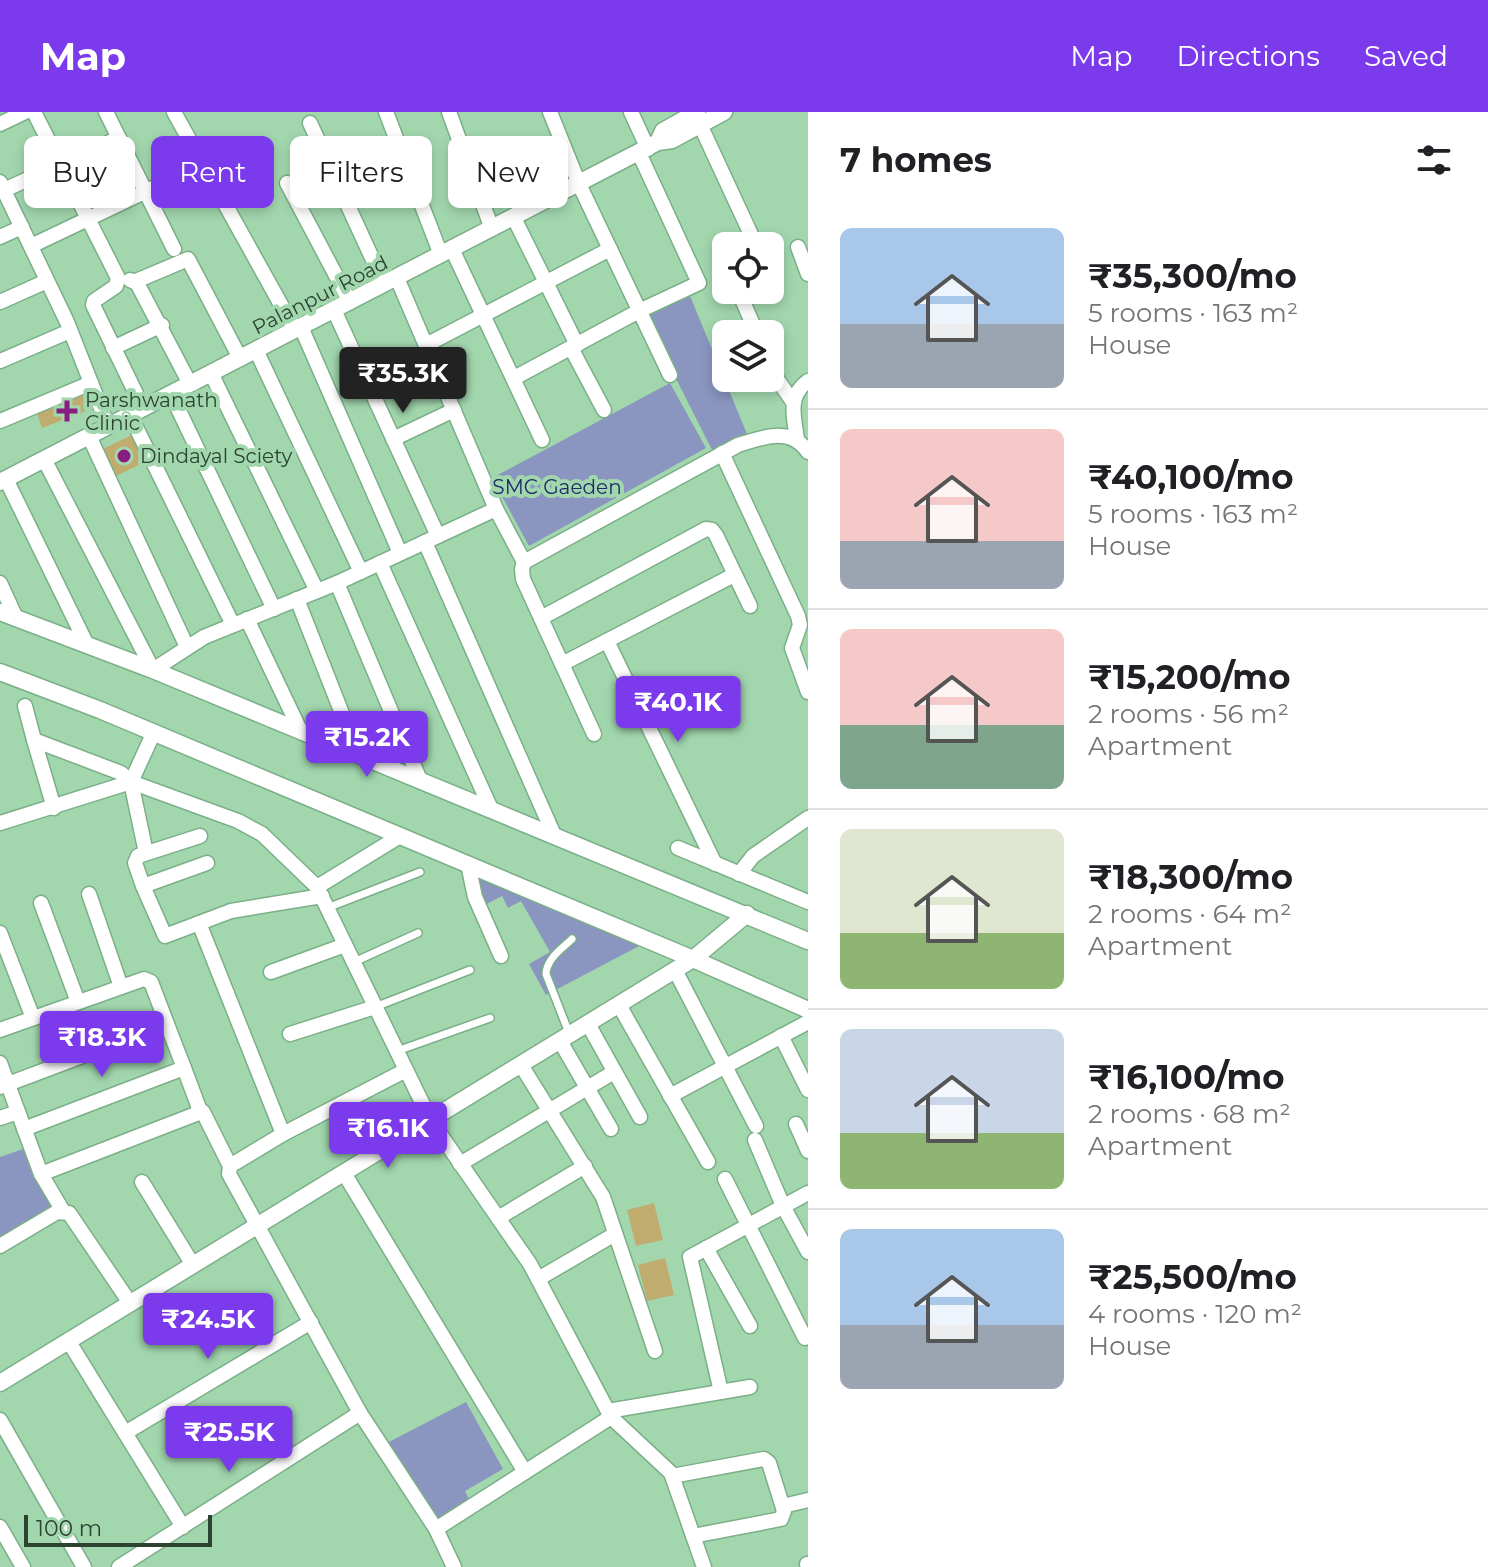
<!DOCTYPE html>
<meta charset="utf-8">
<style>
:root{--surface:#fff;--page:#f6f6f6;--text:#202124;--muted:#757577;--line:#e0e0e0;--accent:#7c3aed}
body{margin:0;font-family:Montserrat,sans-serif;background:var(--page);color:var(--text);height:100vh;display:flex;flex-direction:column;font-size:30px;white-space:nowrap}
*{box-sizing:border-box;margin:0}
p{font-size:26px;color:var(--muted)}
.icon{flex:none;width:44px;height:44px;fill:none;stroke:currentColor;stroke-width:2;stroke-linecap:round;stroke-linejoin:round}
.map{position:relative;flex:1;overflow:hidden}
.drawer{display:flex;flex-direction:column;background:var(--surface);width:680px}
.drawer>*{flex:none}
.banner{position:absolute;left:24px;top:24px;width:664px;height:72px;display:flex;gap:16px}
.controls{position:absolute;left:712px;top:120px;display:grid;gap:16px}
.controls a{display:grid;place-items:center;width:72px;height:72px;border-radius:12px;background:var(--surface);box-shadow:0 4px 12px #0003;font-size:40px}
.scale{position:absolute;left:24px;bottom:20px;width:188px;box-sizing:border-box;padding-left:8px;border:4px solid #2d4332;border-top:0;font-size:22px;line-height:28px;white-space:nowrap;color:#2d4332;-webkit-text-stroke:6px #a2d7ae;paint-order:stroke}
.price{position:absolute;translate:-50% -68px;padding:0 18px;border-radius:8px;background:var(--accent);color:#fff;font-size:26px;line-height:52px;filter:drop-shadow(0 2px 4px #0008)}
.price::after{content:'';position:absolute;left:50%;top:48px;width:24px;height:18px;margin-left:-12px;background:inherit;clip-path:polygon(0 0,100% 0,50% 100%)}
.price.selected{background:#222;color:#fff}
ul{padding:0;list-style:none}
li{display:flex;align-items:center;gap:24px;height:200px;padding:0 32px}
li+li{border-top:2px solid var(--line)}
li span{display:grid;place-items:center;flex:none;width:224px;height:160px;border-radius:12px;color:#555}
li>.icon{margin-inline-start:auto}
span .icon{width:96px;height:96px;fill:#fffc;stroke-width:1}
li b{font-size:34px}
h2{display:flex;justify-content:space-between;align-items:center;height:96px;padding:0 32px;font-size:34px}
.tag{padding:0 28px;border-radius:12px;background:var(--surface);box-shadow:0 4px 12px #0003;font-size:28px;line-height:72px}
.tag.selected{background:var(--accent);color:#fff}
header{display:flex;align-items:center;gap:48px;box-sizing:border-box;height:112px;padding:0 40px;background:var(--accent);color:#fff}
header strong{font-size:38px}
nav{display:flex;gap:44px;margin-inline-start:auto;font-size:28px}
main{display:flex;flex:1;min-height:0}
.map>svg:first-child{display:block}
.green{fill:#8a96c0}
.building{fill:#c1ac6f}
.lines{fill:none;stroke-linecap:round;stroke-linejoin:round}
.service-casing{stroke:#7baf88;stroke-width:10}
.minor-casing{stroke:#7baf88;stroke-width:17}
.tertiary-casing{stroke:#7baf88;stroke-width:19}
.service{stroke:#fff;stroke-width:7}
.minor{stroke:#fff;stroke-width:14}
.tertiary{stroke:#fff;stroke-width:16}
.poi-dot{fill:#891c81;stroke:#a2d7ae;stroke-width:3}
.labels{text-anchor:middle;dominant-baseline:central;stroke-width:8;stroke-linejoin:round;paint-order:stroke}
.street-label{font-size:20px;fill:#2d4332;stroke:#a2d7ae}
.poi-label{font-size:20px;fill:#2d4332;stroke:#a2d7ae;text-anchor:start}
.park-label{font-size:20px;fill:#1f2a6b;stroke:#a2d7ae}
</style>
<header>
<strong>Map</strong>
<nav><a>Map</a><a>Directions</a><a>Saved</a></nav>
</header>
<main>
<div class="map">
<svg width="808" height="1455" viewBox="0 0 808 1455">
<rect width="100%" height="100%" fill="#a2d7ae"/>
<!-- green -->
<g class="green">
<polygon points="688,179 747,322 713,340 643,201"/>
<polygon points="670,271 706,336 529,434 492,366"/>
<polygon points="470,756 641,833 546,883 529,852 550,840 521,789 508,796 502,784 481,795"/>
<polygon points="23,1037 36,1067 55,1097 0,1129 0,1045"/>
<polygon points="466,1290 503,1357 465,1379 471,1391 437,1414 387,1331"/>
</g>
<!-- building -->
<g class="building">
<polygon points="84,280 91,297 42,316 36,298"/>
<polygon points="134,322 147,349 114,365 101,338"/>
<polygon points="654,1091 663,1128 636,1134 627,1098"/>
<polygon points="665,1146 674,1183 647,1189 638,1153"/>
</g>
<g class="lines">
<!-- service casing -->
<g class="service-casing">
<g id="service">
<polyline points="327,796 420,760"/>
<polyline points="354,850 418,821"/>
<polyline points="375,895 470,858"/>
<path d="M569,921L546,862C547,846 562,837 572,827"/>
<polyline points="397,939 490,906"/>
</g>
</g>
<!-- minor casing -->
<g class="minor-casing">
<g id="minor">
<polyline points="34,0 118,166 116,174 94,189 93,193 143,296"/>
<polyline points="106,0 174,137"/>
<polyline points="174,0 295,218"/>
<polyline points="386,0 441,143"/>
<polyline points="449,0 492,117"/>
<polyline points="550,0 579,72 670,263"/>
<polyline points="631,0 648,37"/>
<polyline points="697,6 754,129"/>
<polyline points="310,11 384,172"/>
<polyline points="0,12 25,0"/>
<polyline points="0,70 67,210 108,314"/>
<polyline points="287,71 350,190"/>
<polyline points="4,78 119,26"/>
<polyline points="514,106 577,233"/>
<polyline points="0,125 22,115"/>
<polyline points="31,134 203,52"/>
<polyline points="798,135 808,162"/>
<polyline points="452,137 542,328"/>
<polyline points="397,166 496,397"/>
<polyline points="130,168 137,171 190,272"/>
<polyline points="136,169 188,147 240,246"/>
<polyline points="738,178 757,222"/>
<polyline points="0,190 47,169"/>
<polyline points="334,198 438,424"/>
<polyline points="301,215 400,441"/>
<polyline points="426,233 610,137"/>
<polyline points="113,236 162,213"/>
<polyline points="571,236 604,298"/>
<polyline points="256,238 361,460"/>
<polyline points="0,249 70,219"/>
<polyline points="770,251 777,267 793,290"/>
<polyline points="723,252 726,251"/>
<polyline points="211,261 317,479"/>
<polyline points="514,266 639,199 699,171 639,41"/>
<polyline points="171,282 274,497"/>
<polyline points="130,303 233,513"/>
<polyline points="0,309 91,271"/>
<polyline points="89,324 187,535"/>
<polyline points="393,327 454,298"/>
<path d="M797,327C794,305 787,284 808,269"/>
<polyline points="722,341 798,504 800,513 792,536 808,580"/>
<path d="M44,347L153,558L204,525L337,471L496,397L524,450L738,333C763,325 791,314 808,340"/>
<polyline points="6,367 87,533"/>
<polyline points="425,430 554,723"/>
<polyline points="524,450 522,457 523,467 594,622"/>
<polyline points="380,451 491,697"/>
<polyline points="0,471 16,506"/>
<polyline points="337,471 420,668"/>
<polyline points="297,487 358,642"/>
<polyline points="541,506 706,417 712,418 716,423 750,494"/>
<polyline points="247,507 300,618"/>
<polyline points="607,529 715,752"/>
<polyline points="562,552 734,463"/>
<polyline points="25,594 34,628 121,661 131,670 146,741"/>
<polyline points="34,628 54,696"/>
<polyline points="131,670 154,620"/>
<polyline points="0,711 131,670 238,709 262,722 317,775 431,1009 530,1152 611,1305 671,1361 704,1455"/>
<polyline points="678,736 808,790"/>
<polyline points="207,751 143,774 165,824 231,799 322,784"/>
<polyline points="468,752 475,785 501,844"/>
<polyline points="739,762 753,744 808,706"/>
<polyline points="143,774 135,751 138,744 200,724"/>
<polyline points="317,775 400,724"/>
<polyline points="89,782 121,875"/>
<polyline points="41,791 78,890"/>
<polyline points="199,811 283,1022 406,958"/>
<polyline points="0,821 33,906"/>
<polyline points="675,858 756,1014"/>
<polyline points="271,860 345,833"/>
<polyline points="619,893 708,1050"/>
<polyline points="588,912 640,1005"/>
<polyline points="0,918 144,867 151,870 167,912 0,975"/>
<polyline points="290,922 375,895"/>
<polyline points="781,924 808,978"/>
<polyline points="560,929 611,1017"/>
<polyline points="0,951 41,1062 196,1002 199,996 184,956"/>
<polyline points="521,953 603,1085 655,1239"/>
<polyline points="670,984 808,910"/>
<polyline points="203,1000 230,1054"/>
<polyline points="0,1006 18,1000"/>
<polyline points="796,1012 808,1039"/>
<polyline points="24,1017 184,956 167,912"/>
<polyline points="283,1022 230,1054 229,1062 360,1301 436,1417 454,1455"/>
<polyline points="755,1028 783,1094 808,1140"/>
<polyline points="460,1052 614,960"/>
<polyline points="344,1061 525,1360"/>
<polyline points="41,1062 63,1099"/>
<polyline points="725,1067 805,1226"/>
<polyline points="142,1070 193,1153"/>
<polyline points="498,1106 585,1054"/>
<polyline points="0,1134 57,1100 69,1101 130,1191"/>
<polyline points="706,1136 750,1214"/>
<polyline points="538,1167 615,1122"/>
<polyline points="69,1230 183,1415"/>
<polyline points="721,1280 690,1145 808,1081"/>
<polyline points="608,1299 750,1275"/>
<polyline points="0,1308 84,1455"/>
<polyline points="125,1321 311,1210"/>
<polyline points="672,1364 764,1347 769,1351 784,1399 781,1407 693,1424"/>
<polyline points="783,1394 808,1388"/>
<polyline points="0,1415 23,1455"/>
<polyline points="436,1417 611,1305"/>
<polyline points="807,1452 808,1452"/>
<polyline points="119,1455 360,1301"/>
</g>
</g>
<!-- tertiary casing -->
<g class="tertiary-casing">
<g id="tertiary">
<polyline points="658,30 663,19 697,0"/>
<polyline points="0,370 658,30 672,28 724,0"/>
<polyline points="0,500 153,558 808,829"/>
<polyline points="0,560 100,598 693,847 808,898"/>
<polyline points="0,1271 693,847 747,802"/>
</g>
</g>
<!-- service -->
<use href="#service" class="service"/>
<!-- minor -->
<use href="#minor" class="minor"/>
<!-- tertiary -->
<use href="#tertiary" class="tertiary"/>
</g>
<!-- markers -->
<g class="poi-dot">
<path d="M63 287h8v8h8v8h-8v8h-8v-8h-8v-8h8z"/>
<circle cx="124" cy="344" r="8"/>
</g>
<g class="labels">
<!-- street labels -->
<g class="street-label">
<text transform="translate(320 183) rotate(-27)">Palanpur Road</text>
</g>
<!-- poi labels -->
<g class="poi-label">
<text x="85" y="288">Parshwanath<tspan x="85" dy="23">Clinic</tspan></text>
<text x="140" y="344">Dindayal Sciety</text>
</g>
<!-- park labels -->
<g class="park-label">
<text x="557" y="375">SMC Gaeden</text>
</g>
</g>
</svg>
<div class="controls">
<a><svg class="icon" aria-label="locate" viewBox="0 0 24 24"><circle cx="12" cy="12" r="6"/><path d="M12 2v4M12 18v4M2 12h4M18 12h4"/></svg></a>
<a><svg class="icon" aria-label="layers" viewBox="0 0 24 24"><path d="M12 4l9 5-9 5-9-5zM3 14l9 5 9-5"/></svg></a>
</div>
<div class="scale">100 m</div>
<b class="price selected" style="left:403px;top:303px">₹35.3K</b>
<b class="price" style="left:678px;top:632px">₹40.1K</b>
<b class="price" style="left:367px;top:667px">₹15.2K</b>
<b class="price" style="left:102px;top:967px">₹18.3K</b>
<b class="price" style="left:388px;top:1058px">₹16.1K</b>
<b class="price" style="left:208px;top:1249px">₹24.5K</b>
<b class="price" style="left:229px;top:1362px">₹25.5K</b>
<div class="banner">
<a class="tag">Buy</a>
<a class="tag selected">Rent</a>
<a class="tag">Filters</a>
<a class="tag">New</a>
</div>
</div>
<section class="drawer">
<h2>7 homes<svg class="icon" aria-label="filters" viewBox="0 0 24 24"><path d="M4 7h16M4 17h16"/><circle cx="9" cy="7" r="2"/><circle cx="15" cy="17" r="2"/></svg></h2>
<ul>
<li><span style="background:linear-gradient(#a9c7e8 60%,#9aa5b1 0)"><svg class="icon" aria-label="home" viewBox="0 0 24 24"><path d="M3 11l9-7 9 7M6 9v11h12V9"/></svg></span><div><b>₹35,300/mo</b><p>5 rooms · 163 m²</p><p>House</p></div></li>
<li><span style="background:linear-gradient(#f6c9c9 70%,#9aa5b1 0)"><svg class="icon" aria-label="home" viewBox="0 0 24 24"><path d="M3 11l9-7 9 7M6 9v11h12V9"/></svg></span><div><b>₹40,100/mo</b><p>5 rooms · 163 m²</p><p>House</p></div></li>
<li><span style="background:linear-gradient(#f6c9c9 60%,#7fa58c 0)"><svg class="icon" aria-label="home" viewBox="0 0 24 24"><path d="M3 11l9-7 9 7M6 9v11h12V9"/></svg></span><div><b>₹15,200/mo</b><p>2 rooms · 56 m²</p><p>Apartment</p></div></li>
<li><span style="background:linear-gradient(#dfe7d0 65%,#8fb573 0)"><svg class="icon" aria-label="home" viewBox="0 0 24 24"><path d="M3 11l9-7 9 7M6 9v11h12V9"/></svg></span><div><b>₹18,300/mo</b><p>2 rooms · 64 m²</p><p>Apartment</p></div></li>
<li><span style="background:linear-gradient(#c9d6e8 65%,#8fb573 0)"><svg class="icon" aria-label="home" viewBox="0 0 24 24"><path d="M3 11l9-7 9 7M6 9v11h12V9"/></svg></span><div><b>₹16,100/mo</b><p>2 rooms · 68 m²</p><p>Apartment</p></div></li>
<li><span style="background:linear-gradient(#a9c7e8 60%,#9aa5b1 0)"><svg class="icon" aria-label="home" viewBox="0 0 24 24"><path d="M3 11l9-7 9 7M6 9v11h12V9"/></svg></span><div><b>₹25,500/mo</b><p>4 rooms · 120 m²</p><p>House</p></div></li>
</ul>
</section>
</main>
